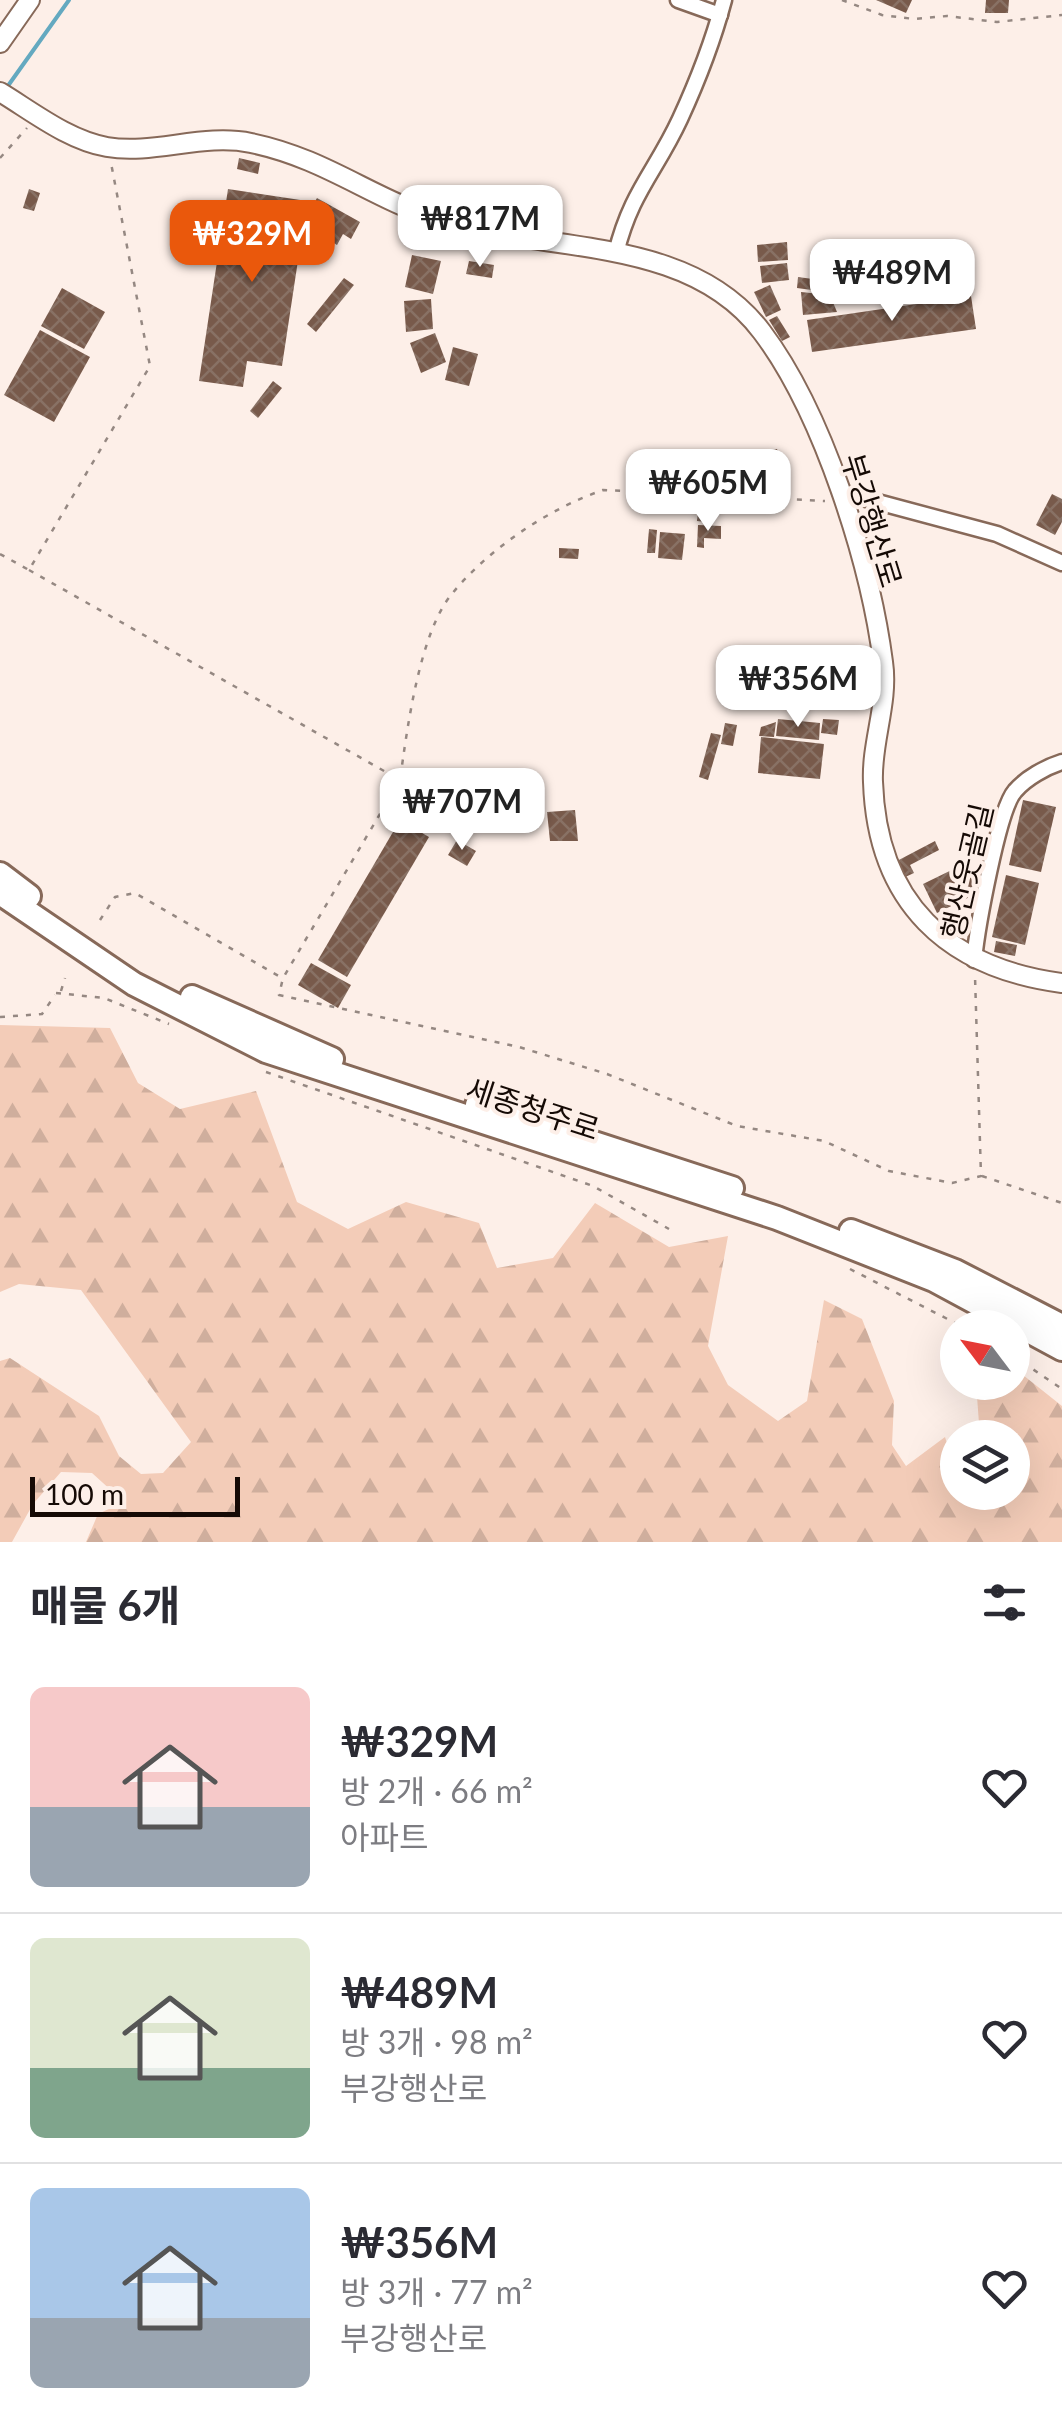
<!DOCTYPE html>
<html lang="ko">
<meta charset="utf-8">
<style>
:root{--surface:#fff;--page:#f2f2f3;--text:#2b2b33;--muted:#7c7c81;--line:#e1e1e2;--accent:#ea580c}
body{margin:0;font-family:Lato,"Noto Sans KR",sans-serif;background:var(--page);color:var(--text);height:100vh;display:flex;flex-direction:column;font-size:38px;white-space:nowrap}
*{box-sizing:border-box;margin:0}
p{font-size:32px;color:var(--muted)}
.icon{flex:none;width:55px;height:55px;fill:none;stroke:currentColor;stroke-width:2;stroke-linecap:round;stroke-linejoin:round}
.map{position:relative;height:1542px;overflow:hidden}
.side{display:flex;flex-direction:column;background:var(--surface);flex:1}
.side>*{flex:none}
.needle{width:65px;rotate:302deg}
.tools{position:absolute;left:940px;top:1310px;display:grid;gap:20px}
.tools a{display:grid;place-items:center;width:90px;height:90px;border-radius:50%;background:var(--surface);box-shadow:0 10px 40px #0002;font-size:50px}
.scale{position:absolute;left:30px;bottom:25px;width:210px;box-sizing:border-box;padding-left:10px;border:5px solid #150a05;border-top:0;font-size:28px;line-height:35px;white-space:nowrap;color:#150a05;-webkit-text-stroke:8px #fdefe8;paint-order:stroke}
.price{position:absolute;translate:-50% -85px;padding:0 22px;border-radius:20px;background:#fff;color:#222;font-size:32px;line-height:65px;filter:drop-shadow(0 2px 5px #0008)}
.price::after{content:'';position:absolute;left:50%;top:60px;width:30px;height:22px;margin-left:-15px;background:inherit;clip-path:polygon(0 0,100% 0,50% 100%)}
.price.current{background:var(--accent);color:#fff}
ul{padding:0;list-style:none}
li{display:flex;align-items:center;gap:30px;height:250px;padding:0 30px}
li+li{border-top:2px solid var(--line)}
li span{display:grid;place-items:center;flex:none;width:280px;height:200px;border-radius:15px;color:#555}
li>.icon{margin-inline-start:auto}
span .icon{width:120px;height:120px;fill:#fffc;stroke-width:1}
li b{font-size:42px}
h2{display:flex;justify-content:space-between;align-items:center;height:120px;padding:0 30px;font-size:42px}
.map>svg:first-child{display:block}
.forest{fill:url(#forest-firs)}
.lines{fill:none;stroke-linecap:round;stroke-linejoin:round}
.stream{stroke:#64a9c0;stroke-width:4}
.building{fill:url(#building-cross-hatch)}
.minor-casing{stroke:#876959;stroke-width:19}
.tertiary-casing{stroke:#876959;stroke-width:22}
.trunk-casing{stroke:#876959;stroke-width:28}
.path{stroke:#958882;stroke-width:2.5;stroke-dasharray:5 8;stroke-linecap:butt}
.minor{stroke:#fff;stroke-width:14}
.tertiary{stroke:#fff;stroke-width:18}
.trunk{stroke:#fff;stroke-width:22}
.labels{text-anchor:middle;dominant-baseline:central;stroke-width:8;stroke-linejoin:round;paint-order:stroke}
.street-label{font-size:30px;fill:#150a05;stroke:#fdefe8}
</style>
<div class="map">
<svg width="1062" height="1542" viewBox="0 0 1062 1542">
<defs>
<pattern id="forest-firs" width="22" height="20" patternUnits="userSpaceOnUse" patternTransform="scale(2.5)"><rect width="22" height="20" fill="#f3ccb8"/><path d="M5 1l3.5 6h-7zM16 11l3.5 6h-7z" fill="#cfae9d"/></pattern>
<pattern id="building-cross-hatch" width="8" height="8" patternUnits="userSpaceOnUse" patternTransform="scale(2.5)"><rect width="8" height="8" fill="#785a4b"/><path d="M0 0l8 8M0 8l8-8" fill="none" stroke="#887165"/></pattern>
</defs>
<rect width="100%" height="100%" fill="#fdefe8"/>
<!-- forest -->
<polygon class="forest" points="0,1025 110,1028 138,1083 180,1109 256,1091 297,1202 348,1229 406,1202 479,1223 497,1268 553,1258 595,1203 669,1247 728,1236 708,1346 728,1385 778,1421 807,1401 824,1300 862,1319 894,1401 892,1445 906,1466 945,1437 951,1456 949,1486 957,1483 958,1492 1012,1492 1012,1438 980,1437 976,1383 1012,1382 1013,1367 1062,1406 1062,1542 86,1542 98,1514 124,1502 92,1473 61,1472 33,1504 12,1542 0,1542 0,1361 10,1358 99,1416 119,1456 141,1474 163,1473 191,1442 81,1290 19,1284 0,1292"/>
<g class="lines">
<!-- stream -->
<polyline class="stream" points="5,90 69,0"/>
</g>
<!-- building -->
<g class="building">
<polygon points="876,0 912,0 906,13"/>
<polygon points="986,0 1009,0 1008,13 985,13"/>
<polygon points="239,158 260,163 258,174 237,169"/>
<polygon points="29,189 40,193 34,211 23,208"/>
<polygon points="228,189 307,201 282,366 247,361 243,387 199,381"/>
<polygon points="317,198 360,222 351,239 343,234 337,245 308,228 314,217 308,214"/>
<polygon points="787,242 788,260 758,262 757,245"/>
<polygon points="412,255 441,261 433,294 405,287"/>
<polygon points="469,261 494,265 492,278 466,274"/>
<polygon points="787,263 789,280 762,283 760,266"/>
<polygon points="968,265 972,291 940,295 936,269"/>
<polygon points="798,277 820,280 819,291 797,288"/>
<polygon points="344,278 354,285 316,332 307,324"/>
<polygon points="770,285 781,310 766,317 754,292"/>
<polygon points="62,288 105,312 84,349 41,326"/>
<polygon points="801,292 830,295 837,312 803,315"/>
<polygon points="971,296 976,329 812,352 807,320"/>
<polygon points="431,299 433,329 406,332 404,301"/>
<polygon points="777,316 790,337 782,341 769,320"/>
<polygon points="40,330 90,357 54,422 4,395"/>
<polygon points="435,333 446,362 421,373 410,343"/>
<polygon points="453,347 478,354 469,386 445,380"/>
<polygon points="273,381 282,388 258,418 250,411"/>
<polygon points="777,449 785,480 764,485 756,454"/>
<polygon points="755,457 762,485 751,488 744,460"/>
<polygon points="728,467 729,474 708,478 707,470"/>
<polygon points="1052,494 1062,499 1062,522 1055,535 1036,525"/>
<polygon points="699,501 718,503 717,514 707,513 706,522 697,521"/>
<polygon points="726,503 743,503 744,512 726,513"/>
<polygon points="698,525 721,526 721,539 704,538 704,548 697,547"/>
<polygon points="649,529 657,530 655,553 647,553"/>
<polygon points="660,532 685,534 682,560 658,558"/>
<polygon points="559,548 579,549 578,559 559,558"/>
<polygon points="778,719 820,723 819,740 776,736"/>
<polygon points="823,719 839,720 837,735 821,733"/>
<polygon points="776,722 774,737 759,736 761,727"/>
<polygon points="725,723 737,725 733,746 721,744"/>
<polygon points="711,733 721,735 708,780 699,777"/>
<polygon points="761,737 824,744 820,779 758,773"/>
<polygon points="1023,800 1056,807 1041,872 1009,865"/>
<polygon points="575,810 578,841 550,841 547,812"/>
<polygon points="400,820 429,837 347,977 318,960"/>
<polygon points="457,840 476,851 467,866 448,855"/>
<polygon points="935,841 939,850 910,865 914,873 903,878 895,862"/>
<polygon points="966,863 980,892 937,913 923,884"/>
<polygon points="1006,875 1039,883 1025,945 992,937"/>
<polygon points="996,941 1017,945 1015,956 994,952"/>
<polygon points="311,963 351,985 338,1008 298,985"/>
</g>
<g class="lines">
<!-- minor casing -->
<g class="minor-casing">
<g id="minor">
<polyline points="678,0 720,15"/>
<path d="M616,253C631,192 656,171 680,119C698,80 713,41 724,0"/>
<polyline points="840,492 997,534 1062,563"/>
<path d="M974,960C977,930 998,810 1015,791C1026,778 1046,767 1062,762"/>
</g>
</g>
<!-- tertiary casing -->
<g class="tertiary-casing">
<g id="tertiary">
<polyline points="0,43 30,0"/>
<path d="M0,92C33,112 68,140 107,147C154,155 203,133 251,143C324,158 370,197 436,219C542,254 688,233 762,332C823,413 870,562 883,662C889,703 871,742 873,782C877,902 947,968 1062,983"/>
</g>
</g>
<!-- trunk casing -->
<g class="trunk-casing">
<g id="trunk">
<polyline points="0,874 29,896"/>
<polyline points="0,893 134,984 266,1051 777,1218 934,1280 1062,1349"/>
<polyline points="192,997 332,1059"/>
<polyline points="477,1105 732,1188"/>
<polyline points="851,1231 955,1271 1062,1326"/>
</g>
</g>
<!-- path -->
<g class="path">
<polyline points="842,0 882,15 914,19 947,16 997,22 1062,15"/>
<polyline points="0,158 27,128"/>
<polyline points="0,554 29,570 150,366 111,163"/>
<path d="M29,570L400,780C407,730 419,635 451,595C488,549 548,509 603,490L825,501"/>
<polyline points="400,780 283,978 279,995 519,1047 607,1074 737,1126 824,1141 889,1171 952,1183 981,1176 975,976"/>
<polyline points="100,920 115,897 135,893 282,978"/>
<polyline points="61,991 65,978"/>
<polyline points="56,993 104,998 169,1024"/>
<polyline points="0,1017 42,1014 55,995"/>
<polyline points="266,1072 593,1186 669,1229"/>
<polyline points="982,1176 1062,1203"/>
<polyline points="850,1269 965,1328"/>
<polyline points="1012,1355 1062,1389"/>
</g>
<!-- minor -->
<use href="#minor" class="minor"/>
<!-- tertiary -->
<use href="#tertiary" class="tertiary"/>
<!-- trunk -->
<use href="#trunk" class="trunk"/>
</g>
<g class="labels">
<!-- street labels -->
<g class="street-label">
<text transform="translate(873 520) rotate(73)">부강행산로</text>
<text transform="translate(966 871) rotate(-77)">행산웃골길</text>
<text transform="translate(533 1108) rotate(18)">세종청주로</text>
</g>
</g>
</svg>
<div class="tools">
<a><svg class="needle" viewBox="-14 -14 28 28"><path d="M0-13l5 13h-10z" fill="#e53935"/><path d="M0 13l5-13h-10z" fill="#7c7c81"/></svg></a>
<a><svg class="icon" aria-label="layers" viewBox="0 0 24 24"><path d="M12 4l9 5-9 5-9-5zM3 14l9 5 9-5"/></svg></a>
</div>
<div class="scale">100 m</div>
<b class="price" style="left:480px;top:270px">₩817M</b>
<b class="price current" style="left:252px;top:285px">₩329M</b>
<b class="price" style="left:892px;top:324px">₩489M</b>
<b class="price" style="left:708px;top:534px">₩605M</b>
<b class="price" style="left:798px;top:730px">₩356M</b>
<b class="price" style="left:462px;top:853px">₩707M</b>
</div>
<section class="side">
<h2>매물 6개<svg class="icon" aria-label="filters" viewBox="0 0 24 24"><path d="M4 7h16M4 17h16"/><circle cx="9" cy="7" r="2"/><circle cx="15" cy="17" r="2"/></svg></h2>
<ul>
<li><span style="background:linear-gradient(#f6c9c9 60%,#9aa5b1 0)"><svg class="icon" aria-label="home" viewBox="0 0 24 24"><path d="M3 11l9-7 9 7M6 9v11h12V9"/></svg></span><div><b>₩329M</b><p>방 2개 · 66 m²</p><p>아파트</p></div><svg class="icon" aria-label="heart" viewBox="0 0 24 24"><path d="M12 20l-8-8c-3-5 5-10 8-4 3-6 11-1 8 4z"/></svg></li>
<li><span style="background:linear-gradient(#dfe7d0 65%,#7fa58c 0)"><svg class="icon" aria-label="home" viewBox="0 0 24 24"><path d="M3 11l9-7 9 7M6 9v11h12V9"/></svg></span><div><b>₩489M</b><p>방 3개 · 98 m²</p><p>부강행산로</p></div><svg class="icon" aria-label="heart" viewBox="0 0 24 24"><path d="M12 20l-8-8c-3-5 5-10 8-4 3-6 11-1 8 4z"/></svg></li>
<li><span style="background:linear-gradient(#a9c7e8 65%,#9aa5b1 0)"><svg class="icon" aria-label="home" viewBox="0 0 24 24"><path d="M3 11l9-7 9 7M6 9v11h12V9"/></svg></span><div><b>₩356M</b><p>방 3개 · 77 m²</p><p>부강행산로</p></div><svg class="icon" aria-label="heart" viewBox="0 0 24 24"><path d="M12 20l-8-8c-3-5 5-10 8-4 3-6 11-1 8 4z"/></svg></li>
</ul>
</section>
